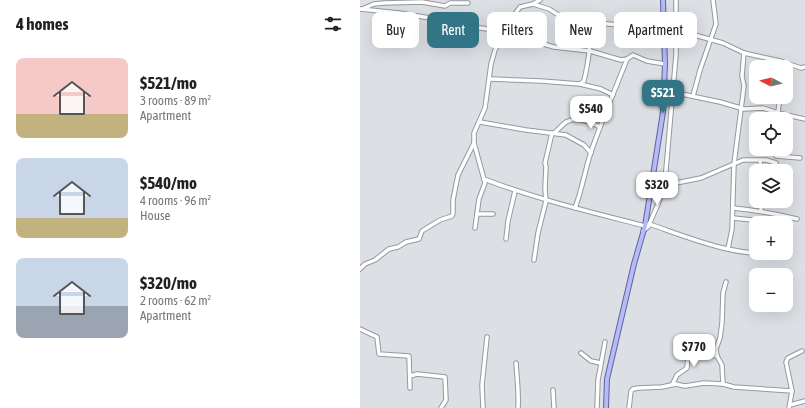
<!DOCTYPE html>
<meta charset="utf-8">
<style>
:root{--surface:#fff;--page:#f6f6f6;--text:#222;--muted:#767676;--accent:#327586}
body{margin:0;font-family:"Asap Condensed",sans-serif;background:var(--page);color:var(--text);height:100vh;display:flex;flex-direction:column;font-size:15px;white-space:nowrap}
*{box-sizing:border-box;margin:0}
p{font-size:13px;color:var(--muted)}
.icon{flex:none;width:22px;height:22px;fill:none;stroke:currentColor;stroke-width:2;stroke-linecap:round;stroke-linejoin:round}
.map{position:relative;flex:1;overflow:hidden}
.drawer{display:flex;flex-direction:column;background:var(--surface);width:360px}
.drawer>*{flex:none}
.guide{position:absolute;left:12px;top:12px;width:373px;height:36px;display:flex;gap:8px}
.needle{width:26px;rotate:277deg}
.buttons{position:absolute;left:389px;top:60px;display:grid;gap:8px}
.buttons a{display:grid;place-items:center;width:44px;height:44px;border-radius:8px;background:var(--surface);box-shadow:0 4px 16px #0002;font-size:20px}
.price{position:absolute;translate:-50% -34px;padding:0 9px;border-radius:8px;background:#fff;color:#222;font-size:13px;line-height:26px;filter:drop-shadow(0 1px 2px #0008)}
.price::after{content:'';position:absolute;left:50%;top:24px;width:12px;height:9px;margin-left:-6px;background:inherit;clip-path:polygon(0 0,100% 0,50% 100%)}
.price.selected{background:var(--accent);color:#fff}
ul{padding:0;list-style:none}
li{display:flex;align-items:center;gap:12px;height:100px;padding:0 16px}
li span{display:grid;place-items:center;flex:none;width:112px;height:80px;border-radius:8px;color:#555}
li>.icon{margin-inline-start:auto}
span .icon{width:48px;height:48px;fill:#fffc;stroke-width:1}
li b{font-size:17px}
h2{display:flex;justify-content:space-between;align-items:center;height:48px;padding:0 16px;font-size:17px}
.pill{padding:0 14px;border-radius:8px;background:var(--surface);box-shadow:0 4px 16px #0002;font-size:14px;line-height:36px}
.pill.selected{background:var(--accent);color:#fff}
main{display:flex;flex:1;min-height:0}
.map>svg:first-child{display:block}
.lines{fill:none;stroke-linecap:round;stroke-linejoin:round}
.minor-casing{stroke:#95999d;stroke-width:5.5}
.major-casing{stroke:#5e63a3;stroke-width:6}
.minor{stroke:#fff;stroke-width:3.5}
.major{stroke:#b7bbf5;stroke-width:4}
</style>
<main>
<section class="drawer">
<h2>4 homes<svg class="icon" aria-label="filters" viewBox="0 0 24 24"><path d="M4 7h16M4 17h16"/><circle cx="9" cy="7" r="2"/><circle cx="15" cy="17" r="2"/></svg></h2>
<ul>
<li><span style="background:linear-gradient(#f6c9c9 70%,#c2b280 0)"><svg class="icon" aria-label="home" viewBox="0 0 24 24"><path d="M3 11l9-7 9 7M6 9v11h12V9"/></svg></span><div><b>$521/mo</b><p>3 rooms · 89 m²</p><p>Apartment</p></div></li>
<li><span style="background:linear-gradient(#c9d6e8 75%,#c2b280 0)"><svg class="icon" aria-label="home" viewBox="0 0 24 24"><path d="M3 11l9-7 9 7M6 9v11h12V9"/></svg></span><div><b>$540/mo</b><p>4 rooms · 96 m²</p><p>House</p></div></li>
<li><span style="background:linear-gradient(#c9d6e8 60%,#9aa5b1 0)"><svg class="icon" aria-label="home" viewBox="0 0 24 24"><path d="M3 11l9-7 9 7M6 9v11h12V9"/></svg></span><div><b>$320/mo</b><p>2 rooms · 62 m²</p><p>Apartment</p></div></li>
</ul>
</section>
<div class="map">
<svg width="445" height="408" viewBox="0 0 445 408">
<rect width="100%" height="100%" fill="#dce0e4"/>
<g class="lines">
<!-- minor casing -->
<g class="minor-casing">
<g id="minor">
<polyline points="173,4 180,0"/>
<polyline points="0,9 39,13 89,21 107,26 134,30 194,47 230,51 261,60 267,59 273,55 287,61 305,64"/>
<polyline points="2,9 14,4 24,3 62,2 85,6 90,3 108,3"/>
<polyline points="316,28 324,32 363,43 384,53 420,61 441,68 445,67"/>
<polyline points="130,79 181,81 220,84 241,89 253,95"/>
<path d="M220,84L224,81C226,72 228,62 229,53C231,41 226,34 232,22"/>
<polyline points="304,87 317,93 360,102 384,109 403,108 418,113 445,119"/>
<polyline points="333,96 340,70 356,24 353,0"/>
<polyline points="417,119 420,97"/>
<polyline points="120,122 166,130 206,135 224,145 231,153"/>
<path d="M194,133C198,130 202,125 206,122C217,116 231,122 240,127"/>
<polyline points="412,149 416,156 440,158"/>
<polyline points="400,161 401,171"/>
<path d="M124,179C176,199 231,212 285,226"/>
<polyline points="303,185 311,184 341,178 383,160 406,160 416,163"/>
<polyline points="401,201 401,211"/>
<path d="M215,208C222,190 225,170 231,152C242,120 255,90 267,59"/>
<path d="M373,208C395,210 416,214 437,219"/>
<polyline points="117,214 133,214"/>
<polyline points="373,218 410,222"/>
<path d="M289,224C328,237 374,257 415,253"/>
<polyline points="115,228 119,199 125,183 114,143 114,133 125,108 131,64 135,50 149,22 160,7 173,4 189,9 200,16 216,16 226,22 281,27 303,24"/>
<polyline points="283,231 288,227 298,204 305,181 316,55 316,0"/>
<polyline points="146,239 148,221 155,191"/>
<polyline points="368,249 372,229 374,164 384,86 382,76 384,53"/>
<polyline points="174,260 178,233 186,201 185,188 186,167 185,163 192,133"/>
<polyline points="0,269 5,264 15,260 29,249 38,247 46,242 59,239 62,231 80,220 92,216 93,213 93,200 98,175 114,143"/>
<polyline points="0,329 17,337 19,354 49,356 50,388"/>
<polyline points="221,353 231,361 241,363"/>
<path d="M156,363C157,379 159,393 158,408"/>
<polyline points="50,376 57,374 85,377 86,400 81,408"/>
<polyline points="313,383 317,375 327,368 328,355 331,352 357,356"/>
<polyline points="363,384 362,365 357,356 356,349 360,338 362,323 363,293 366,282"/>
<polyline points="193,390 194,408"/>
<polyline points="430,405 445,401"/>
<polyline points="123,408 122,385 127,337"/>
<polyline points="237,408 238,380 245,342"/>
<polyline points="269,408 271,391 273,389 278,388 302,387 316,384 320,385 325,386 344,383 363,384 374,387 432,391"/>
<polyline points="429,408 432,391 426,362 428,358 442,351"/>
</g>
</g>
<!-- major casing -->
<g class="major-casing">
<polyline id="major" points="246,408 247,379 274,264 285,226 303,112 305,64 303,0"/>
</g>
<!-- minor -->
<use href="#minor" class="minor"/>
<!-- major -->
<use href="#major" class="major"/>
</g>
</svg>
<div class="buttons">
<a><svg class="needle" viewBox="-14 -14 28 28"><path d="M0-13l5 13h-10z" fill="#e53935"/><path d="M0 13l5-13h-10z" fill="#767676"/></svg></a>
<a><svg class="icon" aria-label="locate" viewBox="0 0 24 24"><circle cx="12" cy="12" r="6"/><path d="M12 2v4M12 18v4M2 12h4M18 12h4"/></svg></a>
<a><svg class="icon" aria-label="layers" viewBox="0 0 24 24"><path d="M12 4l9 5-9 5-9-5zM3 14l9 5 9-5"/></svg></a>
<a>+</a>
<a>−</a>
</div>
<b class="price selected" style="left:303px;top:114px">$521</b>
<b class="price" style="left:231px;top:130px">$540</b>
<b class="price" style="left:297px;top:206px">$320</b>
<b class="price" style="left:334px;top:368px">$770</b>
<div class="guide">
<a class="pill">Buy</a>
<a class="pill selected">Rent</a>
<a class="pill">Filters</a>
<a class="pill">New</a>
<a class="pill">Apartment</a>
</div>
</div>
</main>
